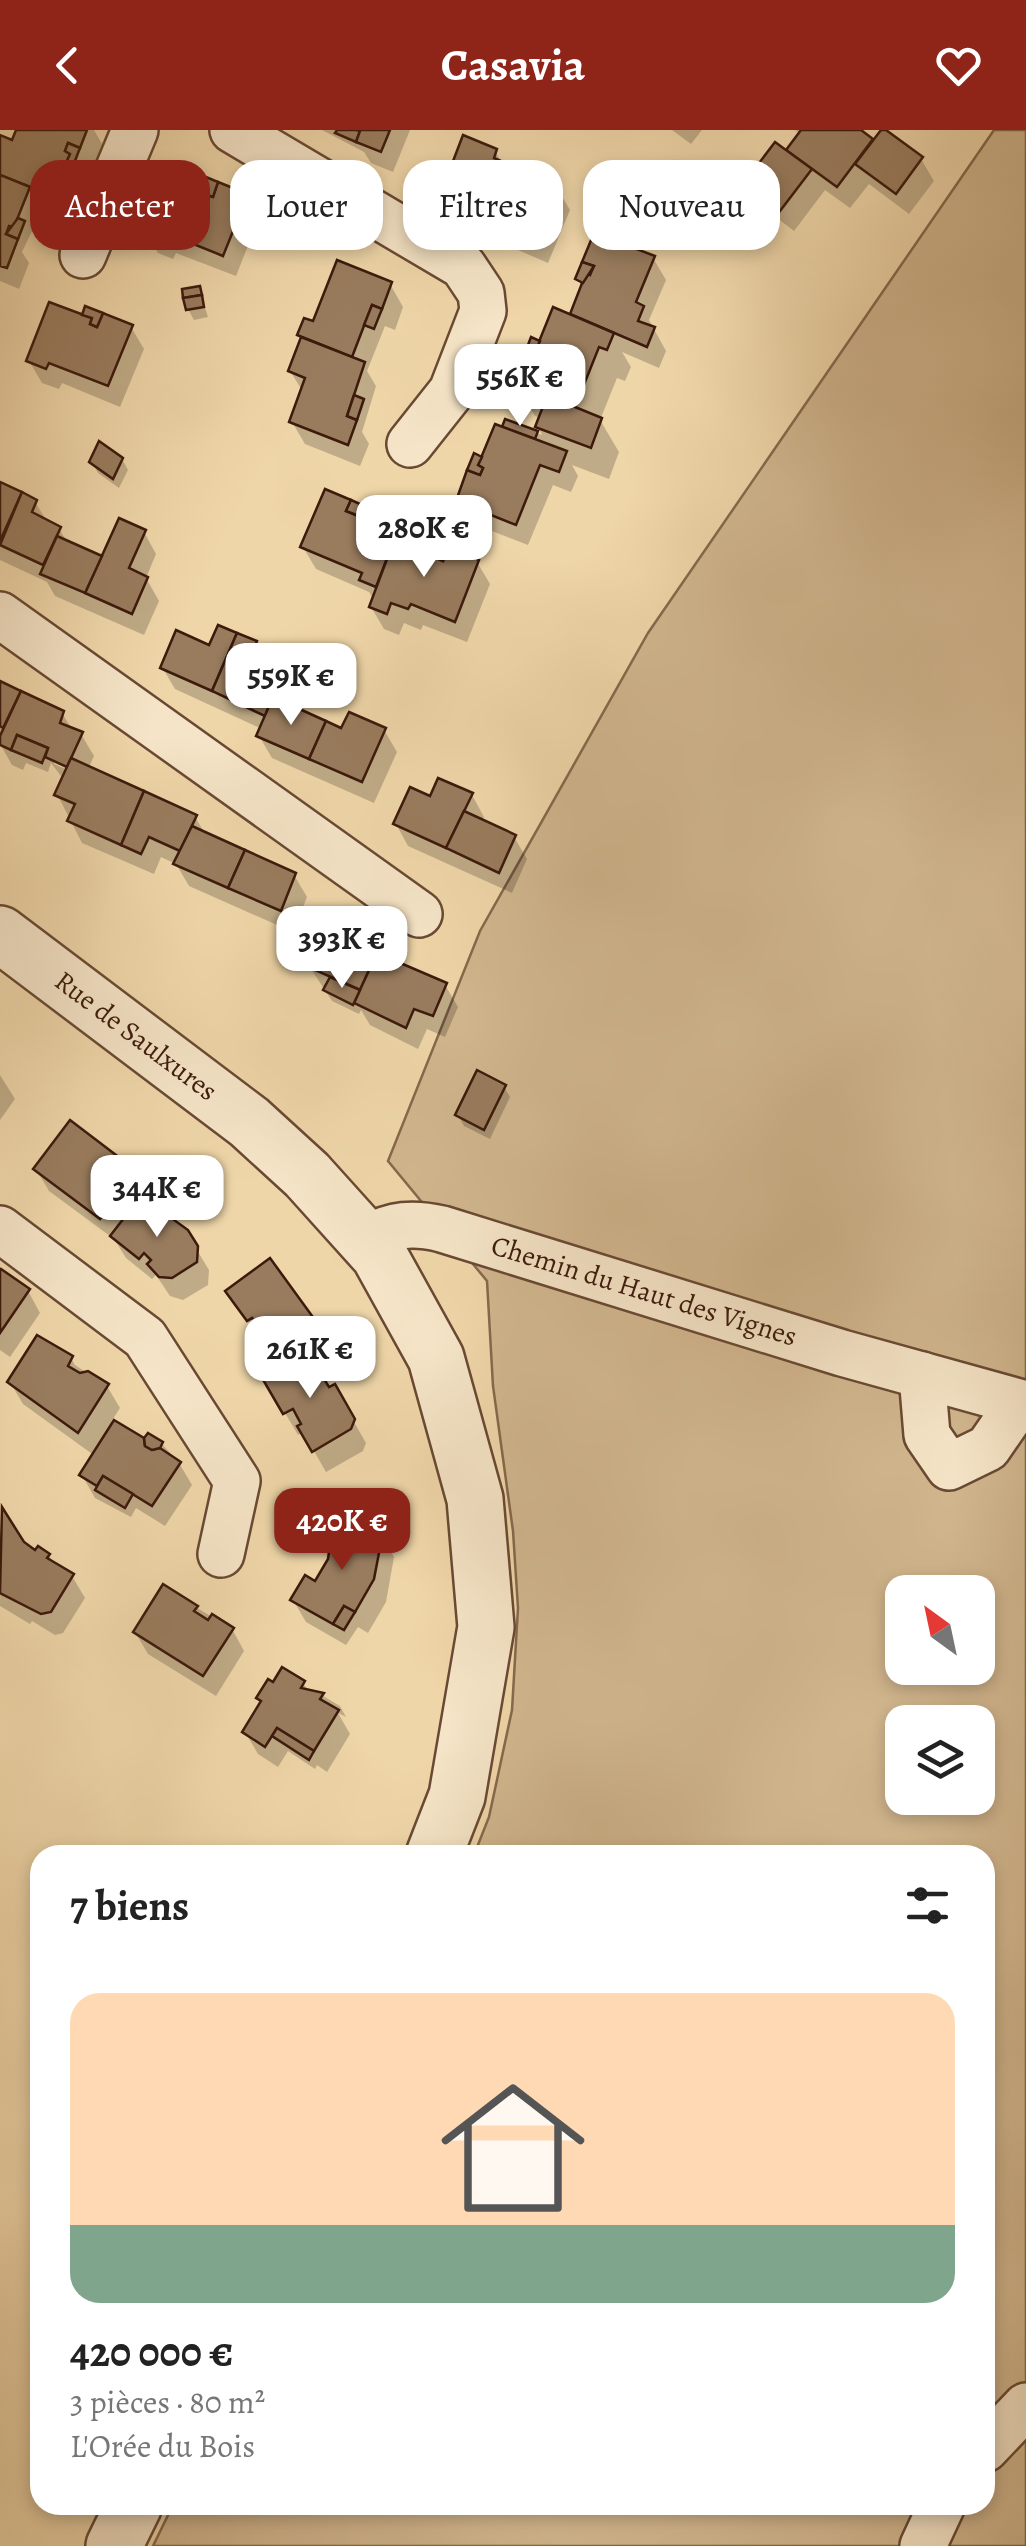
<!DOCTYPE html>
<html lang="fr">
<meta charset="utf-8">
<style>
:root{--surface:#fff;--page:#f6f6f6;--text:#222;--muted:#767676;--line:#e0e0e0;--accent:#8f2418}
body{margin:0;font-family:Alegreya,serif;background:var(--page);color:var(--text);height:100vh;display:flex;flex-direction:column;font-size:38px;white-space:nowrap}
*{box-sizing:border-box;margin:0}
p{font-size:32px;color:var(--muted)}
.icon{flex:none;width:55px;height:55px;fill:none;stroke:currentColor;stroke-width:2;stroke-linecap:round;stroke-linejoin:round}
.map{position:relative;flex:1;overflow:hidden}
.panel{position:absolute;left:30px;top:1715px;width:965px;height:670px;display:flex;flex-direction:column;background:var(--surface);border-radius:30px;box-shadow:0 5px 15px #0003}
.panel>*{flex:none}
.banner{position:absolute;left:30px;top:30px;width:968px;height:90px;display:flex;gap:20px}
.needle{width:65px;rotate:327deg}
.fabs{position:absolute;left:885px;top:1445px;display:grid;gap:20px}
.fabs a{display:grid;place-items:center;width:110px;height:110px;border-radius:20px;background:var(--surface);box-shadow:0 5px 15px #0003;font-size:50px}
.price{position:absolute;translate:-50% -85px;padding:0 22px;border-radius:20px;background:#fff;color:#222;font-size:32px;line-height:65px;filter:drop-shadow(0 2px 5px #0008)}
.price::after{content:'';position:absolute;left:50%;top:60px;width:30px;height:22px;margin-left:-15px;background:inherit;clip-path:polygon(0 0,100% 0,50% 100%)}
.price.active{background:var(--accent);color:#fff}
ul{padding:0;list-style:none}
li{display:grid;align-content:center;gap:20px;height:530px;padding:0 40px}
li+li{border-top:2px solid var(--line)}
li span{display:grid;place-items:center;height:310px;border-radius:30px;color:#555}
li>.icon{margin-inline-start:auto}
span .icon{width:180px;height:180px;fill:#fffc;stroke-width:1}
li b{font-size:42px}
h2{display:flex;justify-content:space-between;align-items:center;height:120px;padding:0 40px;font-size:42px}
.chip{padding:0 35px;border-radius:30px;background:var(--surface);box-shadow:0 5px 15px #0003;font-size:35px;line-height:90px}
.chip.active{background:var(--accent);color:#fff}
header{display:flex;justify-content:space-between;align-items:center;height:130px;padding:0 40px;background:var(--accent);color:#fff;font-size:45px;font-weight:600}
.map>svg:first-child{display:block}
.green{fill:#d1b68e;stroke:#86684d;stroke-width:2.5;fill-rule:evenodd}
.shadow{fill:#0003;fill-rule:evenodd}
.building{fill:#997c5e;stroke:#3c1a0c;stroke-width:2.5}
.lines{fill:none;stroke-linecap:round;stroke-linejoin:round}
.minor-casing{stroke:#694933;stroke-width:50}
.tertiary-casing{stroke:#694933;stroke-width:60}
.minor{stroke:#f5e4c7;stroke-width:45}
.tertiary{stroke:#f5e4c7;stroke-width:55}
.labels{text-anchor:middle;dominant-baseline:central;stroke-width:8;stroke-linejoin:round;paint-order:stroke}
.street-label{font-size:28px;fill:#3c1a0c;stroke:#f5e4c7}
</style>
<header><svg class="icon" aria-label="back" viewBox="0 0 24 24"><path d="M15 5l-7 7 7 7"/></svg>Casavia<svg class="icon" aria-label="heart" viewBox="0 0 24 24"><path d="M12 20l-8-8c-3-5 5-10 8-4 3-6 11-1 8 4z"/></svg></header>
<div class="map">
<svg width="1026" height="2416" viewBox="0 0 1026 2416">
<rect width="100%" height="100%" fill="#efd6a9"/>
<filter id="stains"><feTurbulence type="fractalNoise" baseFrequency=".002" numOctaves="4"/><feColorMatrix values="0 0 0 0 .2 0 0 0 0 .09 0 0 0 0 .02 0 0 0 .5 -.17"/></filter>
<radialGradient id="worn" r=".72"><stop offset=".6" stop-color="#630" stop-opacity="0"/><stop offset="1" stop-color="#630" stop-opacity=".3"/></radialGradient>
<!-- green -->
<path class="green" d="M994,0H1026V2416H153L173,2375H985V1725H474L489,1687L512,1580L518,1478L513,1401L493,1256L487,1151L388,1031L480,801L648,503ZM902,1462H978V1538H902ZM902,1592H978V1668H902Z"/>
<!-- shadow -->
<g class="shadow">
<polygon points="18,0 94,0 102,14 93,38 83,34 65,87 43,78 22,122 29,133 19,159 0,151 0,8 13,13"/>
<polygon points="322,0 410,0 393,42 371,33 364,22"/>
<polygon points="672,0 702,0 691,14"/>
<polygon points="795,0 856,0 874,13 921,29 934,51 909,84 869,54 850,78 825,60 794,101 760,75 747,53 786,24 801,4"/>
<polygon points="495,21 503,35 557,58 570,80 548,133 504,114 497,103 457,82 444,60"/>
<polygon points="200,57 246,66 259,88 236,146 176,123 173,129 158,123 145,101"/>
<polygon points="596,106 653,128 666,150 649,190 666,221 659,238 622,222 631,237 625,251 617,248 600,290 619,322 609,349 572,335 578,346 571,362 553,355 528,415 471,393 458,370 506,292 542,305 538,297 541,288 535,286 516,254 541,214 571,187 583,158 578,149"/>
<polygon points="390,154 403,177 395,200 385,196 367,241 376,256 362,302 369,314 360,336 305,314 292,292 303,262 290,241 303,210 300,205"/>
<polygon points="199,159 208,187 194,190 188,179"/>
<polygon points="83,188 131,197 144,219 120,277 62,253 59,259 42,253 29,231"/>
<polygon points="122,329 128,340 119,358 98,343 92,332"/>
<polygon points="0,355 35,372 48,393 59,399 68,413 103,430 144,402 156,424 146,448 159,471 144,505 55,466 47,452 0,430"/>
<polygon points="326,362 370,381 376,391 374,396 431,422 435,415 477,432 490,454 467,512 423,495 421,500 404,493 399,505 384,499 371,477 374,470 369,462 316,439 303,417"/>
<polygon points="255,513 268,535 264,543 279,549 292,571 289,578 342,602 384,600 397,622 374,673 272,628 259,606 262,599 175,559 162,537 210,518"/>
<path d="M0,554L62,583L73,601L81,604L94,626L88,639L195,687L206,705L294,745L307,767L293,802L189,756L176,734L161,727L154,744L82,713L57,664L64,650L51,633L48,642L26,633L23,640L12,635L0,614ZM54,628L77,644L54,634Z"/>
<polygon points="472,665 484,687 481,692 514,707 527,729 512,763 408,716 396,694 431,669"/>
<polygon points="309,836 445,855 458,877 445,907 427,899 418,919 370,895 361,880 359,884 332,871"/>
<polygon points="0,945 15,969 0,990"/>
<polygon points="504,957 510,967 490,1009 464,996 458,985"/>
<polygon points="36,1039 135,1042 148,1064 143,1071 186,1102 209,1140 208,1155 183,1170 170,1166 156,1145 152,1149 126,1128 114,1109 49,1061"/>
<polygon points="0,1141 28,1161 40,1183 10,1227 0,1220"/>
<polygon points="228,1161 313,1191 326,1213 307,1226 328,1260 334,1257 366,1313 363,1321 326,1342 303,1302 298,1305 265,1249 282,1239"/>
<polygon points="71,1228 75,1235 107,1256 120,1278 111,1292 145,1311 162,1314 179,1333 192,1355 165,1396 136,1378 131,1387 95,1368 82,1345 95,1326 23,1274 10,1252"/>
<polygon points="2,1380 22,1414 36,1424 49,1425 54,1435 72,1446 85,1468 63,1503 55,1505 32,1491 30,1494 0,1476"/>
<polygon points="381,1405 394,1427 386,1472 368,1503 358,1497 346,1515 306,1492 293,1470"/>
<polygon points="164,1458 232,1499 244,1521 216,1566 148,1524 135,1502"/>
<polygon points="303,1553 309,1562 323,1566 340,1576 346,1587 338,1583 350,1604 327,1642 317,1635 315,1639 288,1621 278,1637 258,1624 245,1602 262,1574 259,1568"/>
</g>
<!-- building -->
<g class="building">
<polygon points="16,0 87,0 80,18 68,13 65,21 70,24 53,66 0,45 0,5 12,10"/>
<polygon points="337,0 357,0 360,1 356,12 335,3"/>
<polygon points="357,0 390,0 381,22 356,12 360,1"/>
<polygon points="801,0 861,0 873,9 837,57 786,20"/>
<polygon points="881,0 886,0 923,27 896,64 855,34"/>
<polygon points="463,5 497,19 494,28 559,56 535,112 488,92 492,82 442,60"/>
<polygon points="775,12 812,39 780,81 744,53"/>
<polygon points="68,13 80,18 73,36 66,33 70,24 65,21"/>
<polygon points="166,41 206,57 204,64 213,67 218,52 248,64 223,126 164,102 161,108 143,101"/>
<polygon points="0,45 30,57 14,97 9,96 6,104 18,109 7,138 0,136"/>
<polygon points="201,45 218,52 213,67 204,64 206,57 198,54"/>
<polygon points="473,74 492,82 488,92 468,84"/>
<polygon points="18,88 25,91 18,109 6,104"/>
<polygon points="594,103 655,126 636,172 644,176 638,191 655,197 647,217 570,184 586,143 590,145 594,136 582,132"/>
<polygon points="337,130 392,152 382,179 372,175 352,227 297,205 304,188 313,191"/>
<polygon points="582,132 594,136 583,153 575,149"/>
<polygon points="200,156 202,165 183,168 182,159"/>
<polygon points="202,165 204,177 186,180 183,168"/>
<polygon points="49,172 92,188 90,194 97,197 103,183 133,195 108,256 49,233 46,239 26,231"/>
<polygon points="372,175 382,179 374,199 364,195"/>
<polygon points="85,176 103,183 97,197 90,194 92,188 82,185"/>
<polygon points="553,177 614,203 607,220 599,217 575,277 602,288 591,318 535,297 547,266 513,254 525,223 538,229 541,221 536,219"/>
<polygon points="301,207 365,232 347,286 357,290 348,315 289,292 305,248 288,241"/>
<polygon points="531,207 540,211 536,219 541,221 538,229 525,223"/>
<polygon points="354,265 364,269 357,290 347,286"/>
<polygon points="505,289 538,301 535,309 502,297"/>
<polygon points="495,294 567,321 559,342 540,335 516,395 456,371 467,340 480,345 483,338 478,335"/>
<polygon points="99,311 123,328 113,349 89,332"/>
<polygon points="474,323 482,327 478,335 483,338 480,345 467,340"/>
<polygon points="0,352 22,362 0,411"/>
<polygon points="325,359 351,370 346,381 397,402 376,457 359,450 362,443 300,417"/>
<polygon points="22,362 37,370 32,382 61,397 43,435 0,415"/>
<polygon points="351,370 371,379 367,389 346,381"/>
<polygon points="119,388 146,400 129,438 148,447 132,484 85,463"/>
<polygon points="396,405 437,422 434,427 443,431 448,418 479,430 455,492 411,474 408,479 391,473 387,484 369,477"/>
<polygon points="57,406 102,426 85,463 40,444"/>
<polygon points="433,411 448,418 443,431 434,427 437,422 430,419"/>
<polygon points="218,495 237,503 212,561 160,538 176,500 209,515"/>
<polygon points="237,503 257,511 248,533 281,547 265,586 212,561"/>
<polygon points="0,551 21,561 3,598 0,596"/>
<polygon points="21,561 64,581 60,593 83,602 67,637 45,627 48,618 17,605 11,620 0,615 0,606"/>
<polygon points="273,567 326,591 309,629 256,606"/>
<polygon points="349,582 386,598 362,652 309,629 326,591 341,598"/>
<polygon points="17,605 48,618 42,633 11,620"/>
<polygon points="71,628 144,661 121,715 67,691 75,674 54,665"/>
<polygon points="438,648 473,663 446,718 393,694 410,657 430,666"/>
<polygon points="144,661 197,685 180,721 149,707 141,724 121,715"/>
<polygon points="464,681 516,705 499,743 446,718"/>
<polygon points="192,696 245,720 228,758 173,734"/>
<polygon points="245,720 296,743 281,781 228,758"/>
<polygon points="323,800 377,823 360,860 306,836"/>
<polygon points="377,823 447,853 433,886 414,879 406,898 354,873"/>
<polygon points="330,847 360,860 353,875 323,860"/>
<polygon points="477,940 506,955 484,1000 455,985"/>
<polygon points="70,990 137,1041 100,1089 33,1039"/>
<polygon points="141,1066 188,1100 198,1116 197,1132 172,1148 159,1147 147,1134 151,1130 144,1123 139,1129 110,1106"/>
<polygon points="270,1128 315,1190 270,1223 256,1203 260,1200 252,1188 247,1191 225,1161"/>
<polygon points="1,1139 30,1159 0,1203 0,1141"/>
<polygon points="37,1205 73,1226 68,1236 80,1243 88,1241 109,1254 78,1303 7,1252"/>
<polygon points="307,1221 329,1257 335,1254 355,1289 351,1299 312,1322 297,1296 301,1294 293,1279 283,1284 262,1248"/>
<polygon points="114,1290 144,1308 145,1316 152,1320 160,1318 181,1332 152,1376 103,1346 97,1356 79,1345"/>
<polygon points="148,1303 163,1312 160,1318 152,1320 145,1316 144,1308"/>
<polygon points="103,1346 133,1364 125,1378 95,1360"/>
<polygon points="2,1377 24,1412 35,1420 38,1416 50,1424 47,1428 74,1444 51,1482 41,1484 0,1463"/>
<polygon points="333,1393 383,1402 374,1449 355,1482 344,1476 333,1494 290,1470 305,1445 315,1451 328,1429"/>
<polygon points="163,1454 198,1476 194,1481 208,1490 212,1484 234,1498 203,1546 133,1502"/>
<polygon points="344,1476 355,1482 344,1500 333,1494"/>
<polygon points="282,1537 305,1551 301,1558 324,1563 320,1569 339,1580 314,1621 277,1598 265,1617 242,1602 261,1571 256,1568 268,1549 273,1552"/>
<polygon points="277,1598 314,1621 309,1630 272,1606"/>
</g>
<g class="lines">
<!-- minor casing -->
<g class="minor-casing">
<g id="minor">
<polyline points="233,0 463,136 481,163 483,181 452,261 410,314"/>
<polyline points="83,125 135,0"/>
<polyline points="0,485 419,784"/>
<polyline points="0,1099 145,1208 237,1351 221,1424"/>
<path d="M366,1108C394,1094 412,1092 442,1099L842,1223L1026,1274"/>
<polyline points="922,1245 927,1305 949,1337 988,1318 1019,1273"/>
<polyline points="985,2319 1026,2276"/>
<polyline points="923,2416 942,2375"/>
</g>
</g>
<!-- tertiary casing -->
<g class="tertiary-casing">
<g id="tertiary">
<polyline points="0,804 249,992 307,1045 379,1125 436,1228 475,1369 486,1497 457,1666 434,1725"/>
<polyline points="114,2416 134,2375"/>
</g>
</g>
<!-- minor -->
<use href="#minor" class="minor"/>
<!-- tertiary -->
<use href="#tertiary" class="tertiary"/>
</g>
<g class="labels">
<!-- street labels -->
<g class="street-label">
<text transform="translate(136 906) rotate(37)">Rue de Saulxures</text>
<text transform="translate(644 1161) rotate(17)">Chemin du Haut des Vignes</text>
</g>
</g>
<rect width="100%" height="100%" filter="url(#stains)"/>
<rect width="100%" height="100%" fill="url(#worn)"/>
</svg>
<div class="fabs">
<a><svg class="needle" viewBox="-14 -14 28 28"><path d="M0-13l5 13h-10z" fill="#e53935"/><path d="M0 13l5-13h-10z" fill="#767676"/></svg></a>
<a><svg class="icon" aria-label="layers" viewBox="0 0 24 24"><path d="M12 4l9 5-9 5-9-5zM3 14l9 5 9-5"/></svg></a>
</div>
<b class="price" style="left:520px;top:299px">556K €</b>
<b class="price" style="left:424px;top:450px">280K €</b>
<b class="price" style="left:291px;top:598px">559K €</b>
<b class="price" style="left:342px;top:861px">393K €</b>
<b class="price" style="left:157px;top:1110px">344K €</b>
<b class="price" style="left:310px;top:1271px">261K €</b>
<b class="price active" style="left:342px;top:1443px">420K €</b>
<div class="banner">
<a class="chip active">Acheter</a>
<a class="chip">Louer</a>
<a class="chip">Filtres</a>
<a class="chip">Nouveau</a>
</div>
<section class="panel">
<h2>7 biens<svg class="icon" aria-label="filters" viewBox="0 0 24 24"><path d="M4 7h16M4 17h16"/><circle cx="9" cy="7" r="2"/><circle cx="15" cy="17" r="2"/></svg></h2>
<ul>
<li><span style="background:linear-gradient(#ffd9b3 75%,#7fa58c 0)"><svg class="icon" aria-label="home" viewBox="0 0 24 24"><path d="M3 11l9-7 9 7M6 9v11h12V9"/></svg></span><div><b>420 000 €</b><p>3 pièces · 80 m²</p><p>L'Orée du Bois</p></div></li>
</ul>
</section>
</div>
